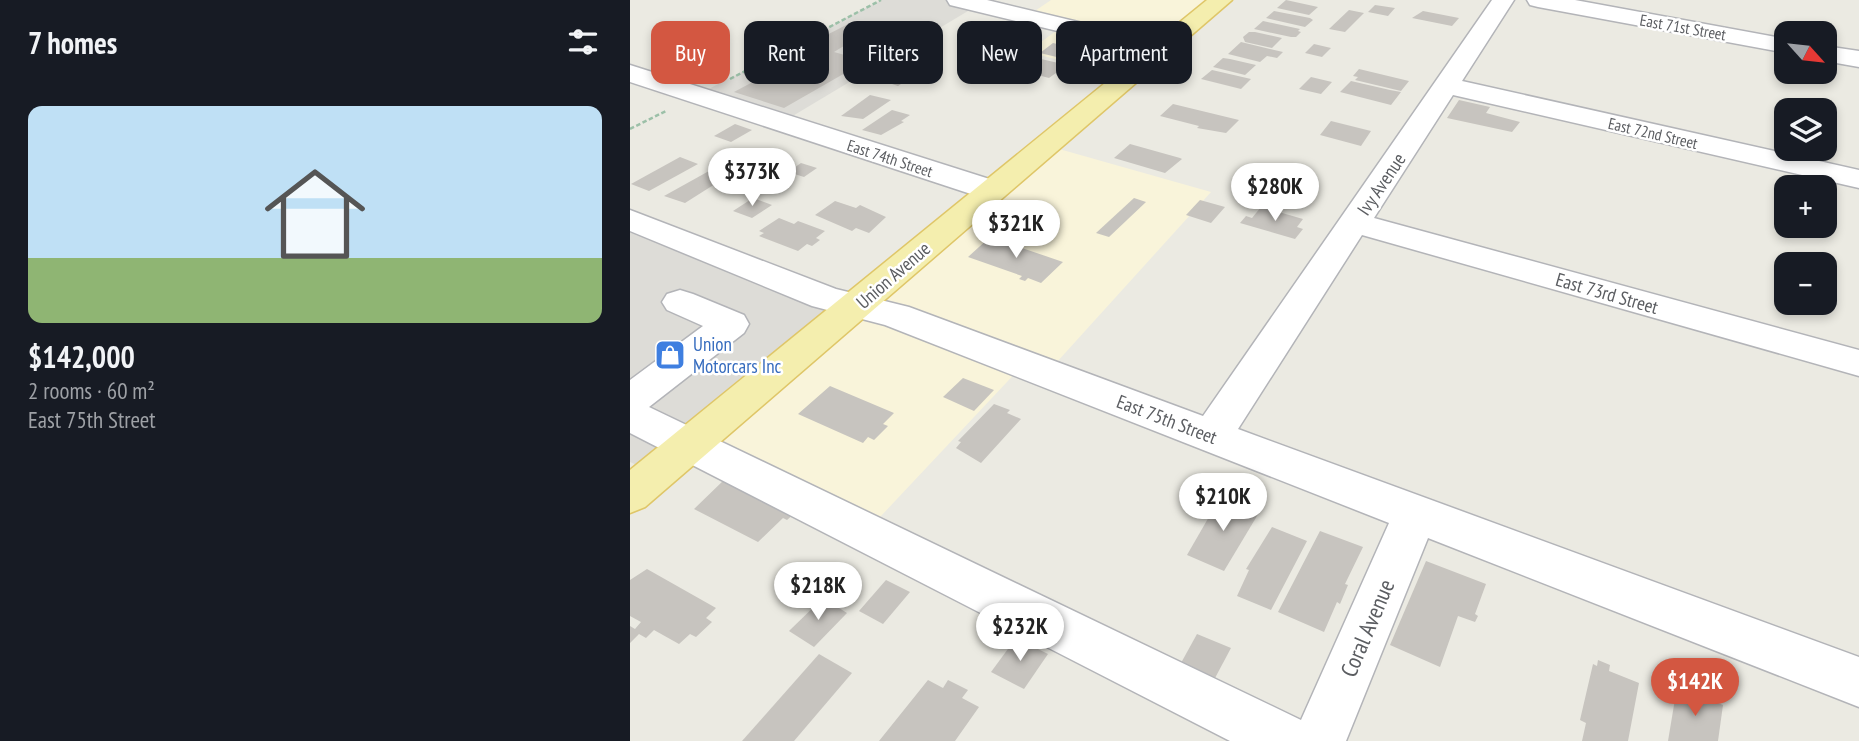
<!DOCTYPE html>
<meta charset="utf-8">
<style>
:root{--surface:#171b24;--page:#242831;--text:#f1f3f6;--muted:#9ea1a6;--line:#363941;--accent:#d35741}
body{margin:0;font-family:"PT Sans Narrow",sans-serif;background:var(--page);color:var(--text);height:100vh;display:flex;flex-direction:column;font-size:26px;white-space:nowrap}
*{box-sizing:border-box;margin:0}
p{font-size:23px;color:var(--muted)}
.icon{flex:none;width:38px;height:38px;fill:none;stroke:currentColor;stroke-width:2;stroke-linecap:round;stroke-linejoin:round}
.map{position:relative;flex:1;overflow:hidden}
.sheet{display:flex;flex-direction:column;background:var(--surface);width:630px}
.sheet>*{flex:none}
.guide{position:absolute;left:21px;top:21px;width:665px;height:63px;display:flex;gap:14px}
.needle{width:46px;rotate:117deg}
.fabs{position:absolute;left:1144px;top:21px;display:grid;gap:14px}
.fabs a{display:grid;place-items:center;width:63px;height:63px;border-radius:14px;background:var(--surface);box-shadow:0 4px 10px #0003;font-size:35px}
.price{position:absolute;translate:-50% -60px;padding:0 16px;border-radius:24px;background:#fff;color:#222;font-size:23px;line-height:46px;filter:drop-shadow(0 2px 4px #0008)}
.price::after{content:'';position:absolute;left:50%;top:42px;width:21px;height:16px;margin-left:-10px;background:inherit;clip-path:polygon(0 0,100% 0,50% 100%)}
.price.current{background:var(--accent);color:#fff}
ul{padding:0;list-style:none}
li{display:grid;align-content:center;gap:14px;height:371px;padding:0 28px}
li+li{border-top:2px solid var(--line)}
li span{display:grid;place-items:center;height:217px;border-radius:14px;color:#555}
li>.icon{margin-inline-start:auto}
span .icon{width:126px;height:126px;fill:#fffc;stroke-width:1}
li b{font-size:30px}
h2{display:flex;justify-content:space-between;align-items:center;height:84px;padding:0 28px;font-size:30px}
.pill{padding:0 24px;border-radius:14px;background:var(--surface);box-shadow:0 4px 10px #0003;font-size:24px;line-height:63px}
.pill.current{background:var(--accent);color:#fff}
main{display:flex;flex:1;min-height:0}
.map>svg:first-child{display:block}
.commercial{fill:#f9f4da}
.industrial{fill:#dddcd7}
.building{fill:#c7c4bf}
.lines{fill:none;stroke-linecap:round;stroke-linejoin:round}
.minor-casing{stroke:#b3b4b8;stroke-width:3}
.major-casing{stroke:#dfc668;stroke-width:3}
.path{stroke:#9cc0a8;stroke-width:2.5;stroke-dasharray:4.5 2.5;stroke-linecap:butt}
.minor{fill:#fff;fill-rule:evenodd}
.major{fill:#f4eeae;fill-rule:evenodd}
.labels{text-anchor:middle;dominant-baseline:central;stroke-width:5;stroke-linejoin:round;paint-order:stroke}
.far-street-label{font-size:16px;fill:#5b5d61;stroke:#fff}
.street-label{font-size:19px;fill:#5b5d61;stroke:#fff}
.shop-label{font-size:19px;fill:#366cbe;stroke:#fff;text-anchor:start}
.near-street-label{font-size:23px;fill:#5b5d61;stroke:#fff}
</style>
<main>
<section class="sheet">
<h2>7 homes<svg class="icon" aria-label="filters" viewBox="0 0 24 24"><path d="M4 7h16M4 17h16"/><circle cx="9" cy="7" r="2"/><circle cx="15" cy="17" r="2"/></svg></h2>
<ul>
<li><span style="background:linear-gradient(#bfe0f5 70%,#8fb573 0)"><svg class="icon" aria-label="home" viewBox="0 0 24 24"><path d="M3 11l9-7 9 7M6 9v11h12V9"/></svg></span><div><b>$142,000</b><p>2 rooms · 60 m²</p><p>East 75th Street</p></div></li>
</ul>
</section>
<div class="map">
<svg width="1229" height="741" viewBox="0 0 1229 741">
<rect width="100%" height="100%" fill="#ebeae2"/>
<!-- commercial -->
<g class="commercial">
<polygon points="421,0 591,0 498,77 397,52 433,26 396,17"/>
<polygon points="415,145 581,192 417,373 393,365 235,533 62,445"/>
</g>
<!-- industrial -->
<g class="industrial">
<polygon points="251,0 328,0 348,5 151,123 69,94"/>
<polygon points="0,220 227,306 26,474 0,462"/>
</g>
<!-- building -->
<g class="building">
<polygon points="656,0 688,7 679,15 647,8"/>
<polygon points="745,5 765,8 758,16 738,12"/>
<polygon points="719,10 734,13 715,32 699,29"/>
<polygon points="644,11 680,18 683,20 675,27 636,18"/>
<polygon points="793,11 829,18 822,26 782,18"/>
<polygon points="633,21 670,29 668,31 671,32 666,37 661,37 624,29"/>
<polygon points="222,22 243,28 204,52 236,61 154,108 104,92 160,62 150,59"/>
<polygon points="380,30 407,37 411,39 399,48 364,41"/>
<polygon points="619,32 625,32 652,38 642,48 615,42 613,37"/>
<polygon points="611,42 653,52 647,58 637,56 630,62 598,54"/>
<polygon points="423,43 477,56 464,66 410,53"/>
<polygon points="684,44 701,48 692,57 675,53"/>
<polygon points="398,56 437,65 419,78 381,68"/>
<polygon points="593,58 600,59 626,65 615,75 583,67"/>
<polygon points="729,69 779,81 771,91 725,80 728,77 723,76"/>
<polygon points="582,70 621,79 611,89 571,79"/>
<polygon points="266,71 283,76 268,86 250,80"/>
<polygon points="681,77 702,82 691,94 669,89"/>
<polygon points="721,81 760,90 771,92 761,105 710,92"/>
<polygon points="240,95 261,100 233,119 211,116"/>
<polygon points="829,100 860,107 856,113 890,122 882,132 817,118"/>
<polygon points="543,104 609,120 596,133 567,128 569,126 530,116"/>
<polygon points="262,110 280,115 271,121 274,122 251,135 232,130"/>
<polygon points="701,121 741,131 731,146 690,135"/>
<polygon points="105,124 122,130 101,142 84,136"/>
<polygon points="500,144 550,158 552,159 535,173 484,158"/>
<polygon points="50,157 68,164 19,191 1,184"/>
<polygon points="171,163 187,168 174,177 158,172"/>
<polygon points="88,166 104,172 55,203 34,196"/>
<polygon points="123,198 142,205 122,218 103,211"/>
<polygon points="504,198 516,202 479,237 466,233"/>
<polygon points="570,200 595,207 581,223 556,215"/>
<polygon points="205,201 226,208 230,205 256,217 239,233 226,228 222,231 185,215"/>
<polygon points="631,207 673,219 667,227 673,229 665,239 610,223 616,216 622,218"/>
<polygon points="149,218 164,224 168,221 195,231 186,238 190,240 182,246 177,244 168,251 129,236 134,233 129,231"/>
<polygon points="360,237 433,262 411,283 398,278 395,281 389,279 392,276 338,257"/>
<polygon points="333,378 364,390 344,411 313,397"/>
<polygon points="200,386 264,413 253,424 258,426 244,440 238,437 233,443 168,414"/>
<polygon points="364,404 380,410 377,413 391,419 351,463 326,448 331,442 328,441"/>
<polygon points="95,479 166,512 157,520 153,518 128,542 64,509"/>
<polygon points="591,496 630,511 594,571 557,555"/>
<polygon points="642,527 677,541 641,610 607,596 619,570 616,569"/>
<polygon points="690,531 733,547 715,584 718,585 710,604 707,602 694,632 648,612"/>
<polygon points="796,561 856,584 845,614 848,616 845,622 828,616 810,667 760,645"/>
<polygon points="17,569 86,608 76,618 82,622 66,637 60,634 49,644 24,630 16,638 9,634 0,643 0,626 5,629 11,622 0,616 0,580"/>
<polygon points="256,580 280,592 253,624 229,611"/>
<polygon points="193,598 217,613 184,647 159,631"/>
<polygon points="567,634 601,648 585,678 551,663"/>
<polygon points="386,638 418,654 394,689 361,672"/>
<polygon points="189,654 222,673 164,741 112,741"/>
<polygon points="968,660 980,665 979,671 1009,683 998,741 952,741 956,723 950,720 963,664 967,666"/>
<polygon points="298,680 313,688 318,680 338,690 332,698 349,707 325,741 249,741"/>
<polygon points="1047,687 1093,705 1088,741 1038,741"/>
</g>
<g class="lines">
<!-- minor casing -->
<g class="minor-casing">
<g id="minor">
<polygon points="317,0 357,0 540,44 543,49 540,54 531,56 320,5"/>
<polygon points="862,0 884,0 832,81 1229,170 1229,188 823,95 744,218 1229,350 1229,376 732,235 608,429 1229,657 1229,707 798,538 716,741 600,741 0,433 0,380 73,326 37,310 32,302 37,294 50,290 63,294 114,315 119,324 114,333 19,407 671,720 759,523 255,325 182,306 0,231 0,210 206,289 279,307 573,416"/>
<polygon points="897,0 945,0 1157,39 1157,53 908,7 900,5"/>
<polygon points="1195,46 1229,51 1229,67 1195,61"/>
<polygon points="0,65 372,183 376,190 372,197 361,199 350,197 0,82"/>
</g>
</g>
<!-- major casing -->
<g class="major-casing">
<polygon id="major" points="577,0 602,0 15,507 0,513 0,470"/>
</g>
<!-- path -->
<g class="path">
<polyline points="100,79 251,0"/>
<polyline points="0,129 36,111"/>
</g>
<!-- minor -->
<use href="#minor" class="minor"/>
<!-- major -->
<use href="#major" class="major"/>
</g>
<!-- icons -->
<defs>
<g id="shop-square" transform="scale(1.575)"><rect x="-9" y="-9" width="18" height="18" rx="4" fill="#3f7fe0" stroke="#fff"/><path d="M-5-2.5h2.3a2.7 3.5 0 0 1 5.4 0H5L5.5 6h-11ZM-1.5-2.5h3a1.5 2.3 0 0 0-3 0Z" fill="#fff"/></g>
</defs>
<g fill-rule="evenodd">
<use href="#shop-square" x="40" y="355"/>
</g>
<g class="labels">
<!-- far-street labels -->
<g class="far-street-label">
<text transform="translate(1053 27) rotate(10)">East 71st Street</text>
<text transform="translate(1023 133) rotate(13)">East 72nd Street</text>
<text transform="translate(260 158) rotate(18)">East 74th Street</text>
</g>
<!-- street labels -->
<g class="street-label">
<text transform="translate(751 184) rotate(-56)">Ivy Avenue</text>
<text transform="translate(263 275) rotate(-41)">Union Avenue</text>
<text transform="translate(977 293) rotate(16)">East 73rd Street</text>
<text transform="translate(537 419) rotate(21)">East 75th Street</text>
</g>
<!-- shop labels -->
<g class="shop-label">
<text x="63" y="344">Union<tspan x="63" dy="22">Motorcars Inc</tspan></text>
</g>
<!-- near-street labels -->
<g class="near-street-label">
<text transform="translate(737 628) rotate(-67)">Coral Avenue</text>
</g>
</g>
</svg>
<div class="fabs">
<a><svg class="needle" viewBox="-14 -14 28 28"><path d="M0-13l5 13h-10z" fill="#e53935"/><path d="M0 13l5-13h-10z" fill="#9ea1a6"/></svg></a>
<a><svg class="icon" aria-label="layers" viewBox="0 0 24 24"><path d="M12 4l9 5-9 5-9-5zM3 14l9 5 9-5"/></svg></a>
<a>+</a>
<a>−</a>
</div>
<b class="price" style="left:122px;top:208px">$373K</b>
<b class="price" style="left:645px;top:223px">$280K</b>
<b class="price" style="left:386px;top:260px">$321K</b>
<b class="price" style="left:593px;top:533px">$210K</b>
<b class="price" style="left:188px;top:622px">$218K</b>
<b class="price" style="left:390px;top:663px">$232K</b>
<b class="price current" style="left:1065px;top:718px">$142K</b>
<div class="guide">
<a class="pill current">Buy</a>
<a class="pill">Rent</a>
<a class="pill">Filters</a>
<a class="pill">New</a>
<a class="pill">Apartment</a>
</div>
</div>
</main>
